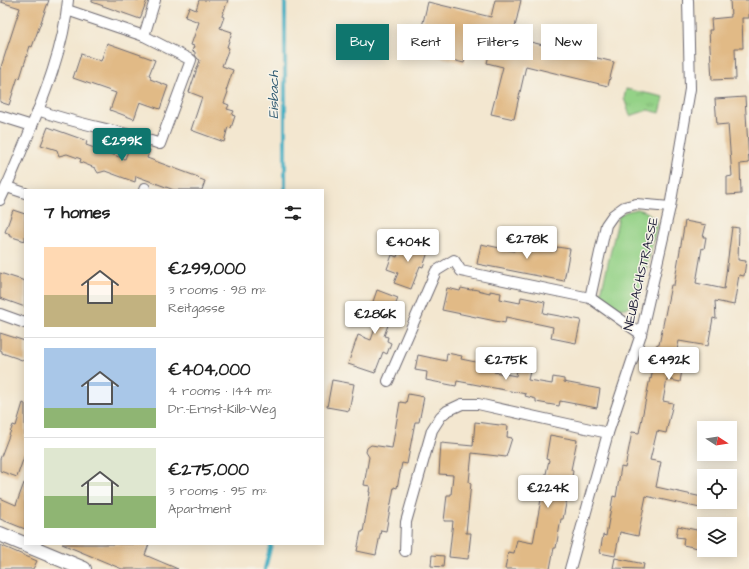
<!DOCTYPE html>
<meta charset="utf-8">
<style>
:root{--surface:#fff;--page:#f6f6f6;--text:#222;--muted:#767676;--line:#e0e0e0;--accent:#0f766e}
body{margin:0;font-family:"Architects Daughter",sans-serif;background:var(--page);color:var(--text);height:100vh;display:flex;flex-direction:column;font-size:15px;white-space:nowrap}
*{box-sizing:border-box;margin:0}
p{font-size:13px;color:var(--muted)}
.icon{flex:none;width:22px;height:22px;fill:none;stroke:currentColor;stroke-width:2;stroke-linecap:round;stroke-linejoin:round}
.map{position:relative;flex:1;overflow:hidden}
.panel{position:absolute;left:24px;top:189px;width:300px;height:356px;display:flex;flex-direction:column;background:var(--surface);border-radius:0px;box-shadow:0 2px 10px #0003}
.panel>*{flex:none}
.hud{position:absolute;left:336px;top:24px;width:353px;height:36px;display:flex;gap:8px}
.needle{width:26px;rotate:102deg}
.controls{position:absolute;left:697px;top:421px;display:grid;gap:8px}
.controls a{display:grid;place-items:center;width:40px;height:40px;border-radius:0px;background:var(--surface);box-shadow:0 2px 10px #0003;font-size:20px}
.price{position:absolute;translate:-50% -34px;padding:0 9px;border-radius:4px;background:#fff;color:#222;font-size:13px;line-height:26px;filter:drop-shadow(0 1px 2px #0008)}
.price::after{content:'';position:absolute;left:50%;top:24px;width:12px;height:9px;margin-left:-6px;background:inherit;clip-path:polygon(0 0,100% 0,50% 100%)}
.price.current{background:var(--accent);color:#fff}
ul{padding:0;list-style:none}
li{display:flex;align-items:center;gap:12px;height:100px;padding:0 20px}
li+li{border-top:1px solid var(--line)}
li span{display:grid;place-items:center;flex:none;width:112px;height:80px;border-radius:0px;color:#555}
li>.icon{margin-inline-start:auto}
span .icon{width:48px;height:48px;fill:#fffc;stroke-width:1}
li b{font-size:17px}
h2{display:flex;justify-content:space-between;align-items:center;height:48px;padding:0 20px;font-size:17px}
.tag{padding:0 14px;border-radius:0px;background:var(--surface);box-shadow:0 2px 10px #0003;font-size:14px;line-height:36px}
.tag.current{background:var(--accent);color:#fff}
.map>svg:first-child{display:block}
.grass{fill:#94d287;stroke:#5b7a61}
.park{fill:url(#park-tufts);stroke:#5b7a61}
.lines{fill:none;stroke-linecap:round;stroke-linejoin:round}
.stream{stroke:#46b1c4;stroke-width:4}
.building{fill:#e1ba86}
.street-casing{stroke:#6b676f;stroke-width:12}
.secondary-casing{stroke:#6b676f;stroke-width:16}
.street{stroke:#fff;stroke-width:10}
.secondary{stroke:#fff;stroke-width:14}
.labels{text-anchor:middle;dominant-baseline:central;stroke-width:3;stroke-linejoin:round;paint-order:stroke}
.street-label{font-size:13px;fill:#22223b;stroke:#f7f3e8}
.water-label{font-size:14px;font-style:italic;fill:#305b72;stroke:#f7f3e8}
</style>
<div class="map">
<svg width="749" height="569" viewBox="0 0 749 569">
<defs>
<pattern id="park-tufts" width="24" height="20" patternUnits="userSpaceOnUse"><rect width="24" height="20" fill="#94d287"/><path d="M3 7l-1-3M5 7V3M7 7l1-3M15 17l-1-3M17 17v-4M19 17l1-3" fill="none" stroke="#7fb475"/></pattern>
</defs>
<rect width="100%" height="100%" fill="#f7f3e8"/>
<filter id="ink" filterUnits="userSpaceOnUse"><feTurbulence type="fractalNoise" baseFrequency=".025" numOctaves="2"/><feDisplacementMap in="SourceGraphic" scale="8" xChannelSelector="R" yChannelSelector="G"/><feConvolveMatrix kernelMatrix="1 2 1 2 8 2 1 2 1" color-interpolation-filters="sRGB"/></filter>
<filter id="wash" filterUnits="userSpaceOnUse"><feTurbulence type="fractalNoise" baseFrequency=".012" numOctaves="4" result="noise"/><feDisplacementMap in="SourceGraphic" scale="16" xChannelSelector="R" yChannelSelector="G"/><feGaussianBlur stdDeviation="0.9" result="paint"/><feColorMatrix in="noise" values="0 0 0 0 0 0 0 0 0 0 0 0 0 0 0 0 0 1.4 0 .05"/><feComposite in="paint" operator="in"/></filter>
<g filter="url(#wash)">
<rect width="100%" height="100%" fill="#f3e7d0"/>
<!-- grass -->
<path class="grass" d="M637,209C647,211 653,215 657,225L638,303C624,313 609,308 601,293L619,216L625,212Z"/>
<!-- park -->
<polygon class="park" points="626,89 664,97 660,113 648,110 630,116 624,98"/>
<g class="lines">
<!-- stream -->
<g class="stream">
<polyline points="285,190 285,0"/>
<polyline points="265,569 271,544"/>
</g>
</g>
<g id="blocks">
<!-- building -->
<g class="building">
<polygon points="1,0 49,0 32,47 30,46 20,78 18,77 9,105 0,102 0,70 20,8 1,2"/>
<polygon points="92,0 147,0 140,19 92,2"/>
<polygon points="199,0 228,0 222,16 224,17 220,28 232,32 227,47 229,48 222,66 233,70 226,91 228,92 224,103 229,105 227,109 234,111 232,115 235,116 231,128 228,127 224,142 191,130 202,97 189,92 200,60 198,59 195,55 195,52 192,51 194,46 191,45 199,22 185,17 189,7 196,10"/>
<polygon points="495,0 521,0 515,27 520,28 518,39 614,62 608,86 526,66 514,119 491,114 503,67 487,63 493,39 471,34 464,63 416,51 428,2 491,17"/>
<polygon points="730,0 749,0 749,18 742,18 743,48 735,48 736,79 712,80 709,30 712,30 711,19 731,17"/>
<polygon points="107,43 155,60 149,75 151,76 150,79 168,86 160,109 140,102 134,119 110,110 116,93 73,78 81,54 101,61"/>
<polygon points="745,97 749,163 740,164 741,194 727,195 727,177 732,176 728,124 717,125 715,99"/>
<polygon points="48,127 87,141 86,145 125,159 131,143 150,150 147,158 198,177 200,179 205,181 202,190 174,190 136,176 135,182 105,171 98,173 95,168 80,162 81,159 67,154 59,156 57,150 41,145"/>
<polygon points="13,210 25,214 25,241 9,236 10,234 5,232"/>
<polygon points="685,221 706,225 703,237 706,237 704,249 702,248 696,283 724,289 732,227 739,228 738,260 746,261 744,276 739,275 734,305 715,301 716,319 713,318 708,346 679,341 673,368 682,370 680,382 667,379 663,401 673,403 666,433 657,431 650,460 661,462 656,487 702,497 700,508 646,496 638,536 620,532 615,556 600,553 603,535 606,536 613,496 616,497 621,467 625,468 632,432 639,433 650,378 651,379 657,344 659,345 671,285 674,285"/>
<polygon points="403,240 429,249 423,267 420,266 411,289 394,283 398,273 387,269 392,255 397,257"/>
<polygon points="481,244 514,251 514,249 516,249 518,244 556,251 557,247 570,249 564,281 477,264"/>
<polygon points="0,273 25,281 25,307 0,298"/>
<polygon points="447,288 460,291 461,288 471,290 473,289 490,293 490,291 501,293 500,299 520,303 521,297 545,302 543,313 581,320 576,343 551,338 553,327 506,317 505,323 442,310"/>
<polygon points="377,290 398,298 384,336 388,337 387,341 391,343 387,354 383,352 375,373 348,364 358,335 371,340 378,320 368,316"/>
<polygon points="0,333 25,341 25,361 2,353 2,351 0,350"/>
<polygon points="447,353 462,356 461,359 495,366 494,372 516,376 518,365 531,367 528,380 552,384 553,377 564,379 564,382 600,389 597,408 560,401 559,406 536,402 536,399 525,396 526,394 457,381 456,386 426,380 427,372 415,370 418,355 446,361"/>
<polygon points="332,380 354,384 349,411 327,407"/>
<polygon points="408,394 424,397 419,422 415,422 407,464 402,463 397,488 394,487 386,531 381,530 376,555 357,551 361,532 363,532 370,492 369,492 370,486 364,485 369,457 366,452 367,448 371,445 392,448 400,402 406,403"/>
<polygon points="23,403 25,404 25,454 17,477 0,471 0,459 13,425 16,426"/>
<polygon points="475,422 508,426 507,437 512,438 506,457 472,453 469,482 471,483 466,533 471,533 468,559 449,557 453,521 444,521 447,495 451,495 453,475 439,474 441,443 473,446"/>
<polygon points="550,435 577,440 571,470 573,471 570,488 569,488 563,519 561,519 556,548 554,548 550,569 505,569 508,552 514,553 517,540 533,543 544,483 549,460 546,459"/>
<polygon points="24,483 25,483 25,529 0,519 0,498 16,505"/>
<polygon points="678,526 701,531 698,548 683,545 684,538 676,537"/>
<polygon points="62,544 149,544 145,555 178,569 122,569"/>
<polygon points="0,545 37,561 33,569 0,569"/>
<polygon points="432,555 444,556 443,567 431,566"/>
<polygon points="615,558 644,564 643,569 613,568"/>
</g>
</g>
</g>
<g filter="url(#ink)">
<use href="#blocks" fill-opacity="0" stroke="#6b676f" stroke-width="1"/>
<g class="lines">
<!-- street casing -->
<g class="street-casing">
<g id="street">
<polyline points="144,36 155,0"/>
<path d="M38,110C78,125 120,130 160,144L191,60L144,36L67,10"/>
<polyline points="0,116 32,126"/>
<polyline points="7,187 25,193"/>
<polyline points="144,190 145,188"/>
<path d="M0,200C10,180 18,159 27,138C45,94 64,47 68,0"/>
<polyline points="590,298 606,225 613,215 624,207 636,204 670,207"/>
<polyline points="0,314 25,323"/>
<polyline points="388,381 436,271 454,260 461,271 590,298 641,334"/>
<polyline points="405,551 406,522 432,430 441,416 447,411 462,404 478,404 608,433"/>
<polyline points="570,569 608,433 641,334 670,207 690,89 688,0"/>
</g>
</g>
<!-- secondary casing -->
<g class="secondary-casing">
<polyline id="secondary" points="0,534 84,569"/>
</g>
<!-- street -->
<use href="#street" class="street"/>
<!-- secondary -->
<use href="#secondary" class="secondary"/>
</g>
</g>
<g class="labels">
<!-- street labels -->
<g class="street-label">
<text transform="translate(641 274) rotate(-77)">NEUBACHSTRASSE</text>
</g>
<!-- water labels -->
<g class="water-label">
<text transform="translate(274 95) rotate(-90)">Eisbach</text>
</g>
</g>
</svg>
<div class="controls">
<a><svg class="needle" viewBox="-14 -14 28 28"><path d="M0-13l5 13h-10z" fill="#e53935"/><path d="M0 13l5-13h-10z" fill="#767676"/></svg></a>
<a><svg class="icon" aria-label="locate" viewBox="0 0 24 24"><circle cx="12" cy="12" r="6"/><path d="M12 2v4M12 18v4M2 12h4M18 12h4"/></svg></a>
<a><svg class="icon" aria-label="layers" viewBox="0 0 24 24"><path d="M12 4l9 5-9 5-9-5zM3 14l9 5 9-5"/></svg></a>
</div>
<b class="price current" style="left:122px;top:162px">€299K</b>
<b class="price" style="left:527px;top:260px">€278K</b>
<b class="price" style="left:408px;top:263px">€404K</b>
<b class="price" style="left:375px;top:335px">€286K</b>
<b class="price" style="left:506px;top:381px">€275K</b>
<b class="price" style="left:669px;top:381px">€492K</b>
<b class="price" style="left:548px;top:509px">€224K</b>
<div class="hud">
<a class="tag current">Buy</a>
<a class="tag">Rent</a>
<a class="tag">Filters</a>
<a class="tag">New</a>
</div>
<section class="panel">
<h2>7 homes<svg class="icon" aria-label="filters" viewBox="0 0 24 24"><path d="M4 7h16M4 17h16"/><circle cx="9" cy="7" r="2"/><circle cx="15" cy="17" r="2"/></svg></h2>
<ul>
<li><span style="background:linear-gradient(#ffd9b3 60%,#c2b280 0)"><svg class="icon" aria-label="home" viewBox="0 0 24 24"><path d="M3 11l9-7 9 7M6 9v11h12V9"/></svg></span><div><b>€299,000</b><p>3 rooms · 98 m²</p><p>Reitgasse</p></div></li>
<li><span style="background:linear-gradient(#a9c7e8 75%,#8fb573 0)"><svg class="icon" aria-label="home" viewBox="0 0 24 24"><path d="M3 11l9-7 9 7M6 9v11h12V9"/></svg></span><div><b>€404,000</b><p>4 rooms · 144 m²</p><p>Dr.-Ernst-Kilb-Weg</p></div></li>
<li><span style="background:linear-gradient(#dfe7d0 60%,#8fb573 0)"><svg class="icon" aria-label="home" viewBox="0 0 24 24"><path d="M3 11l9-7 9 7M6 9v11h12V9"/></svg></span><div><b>€275,000</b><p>3 rooms · 95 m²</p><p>Apartment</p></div></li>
</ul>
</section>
</div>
